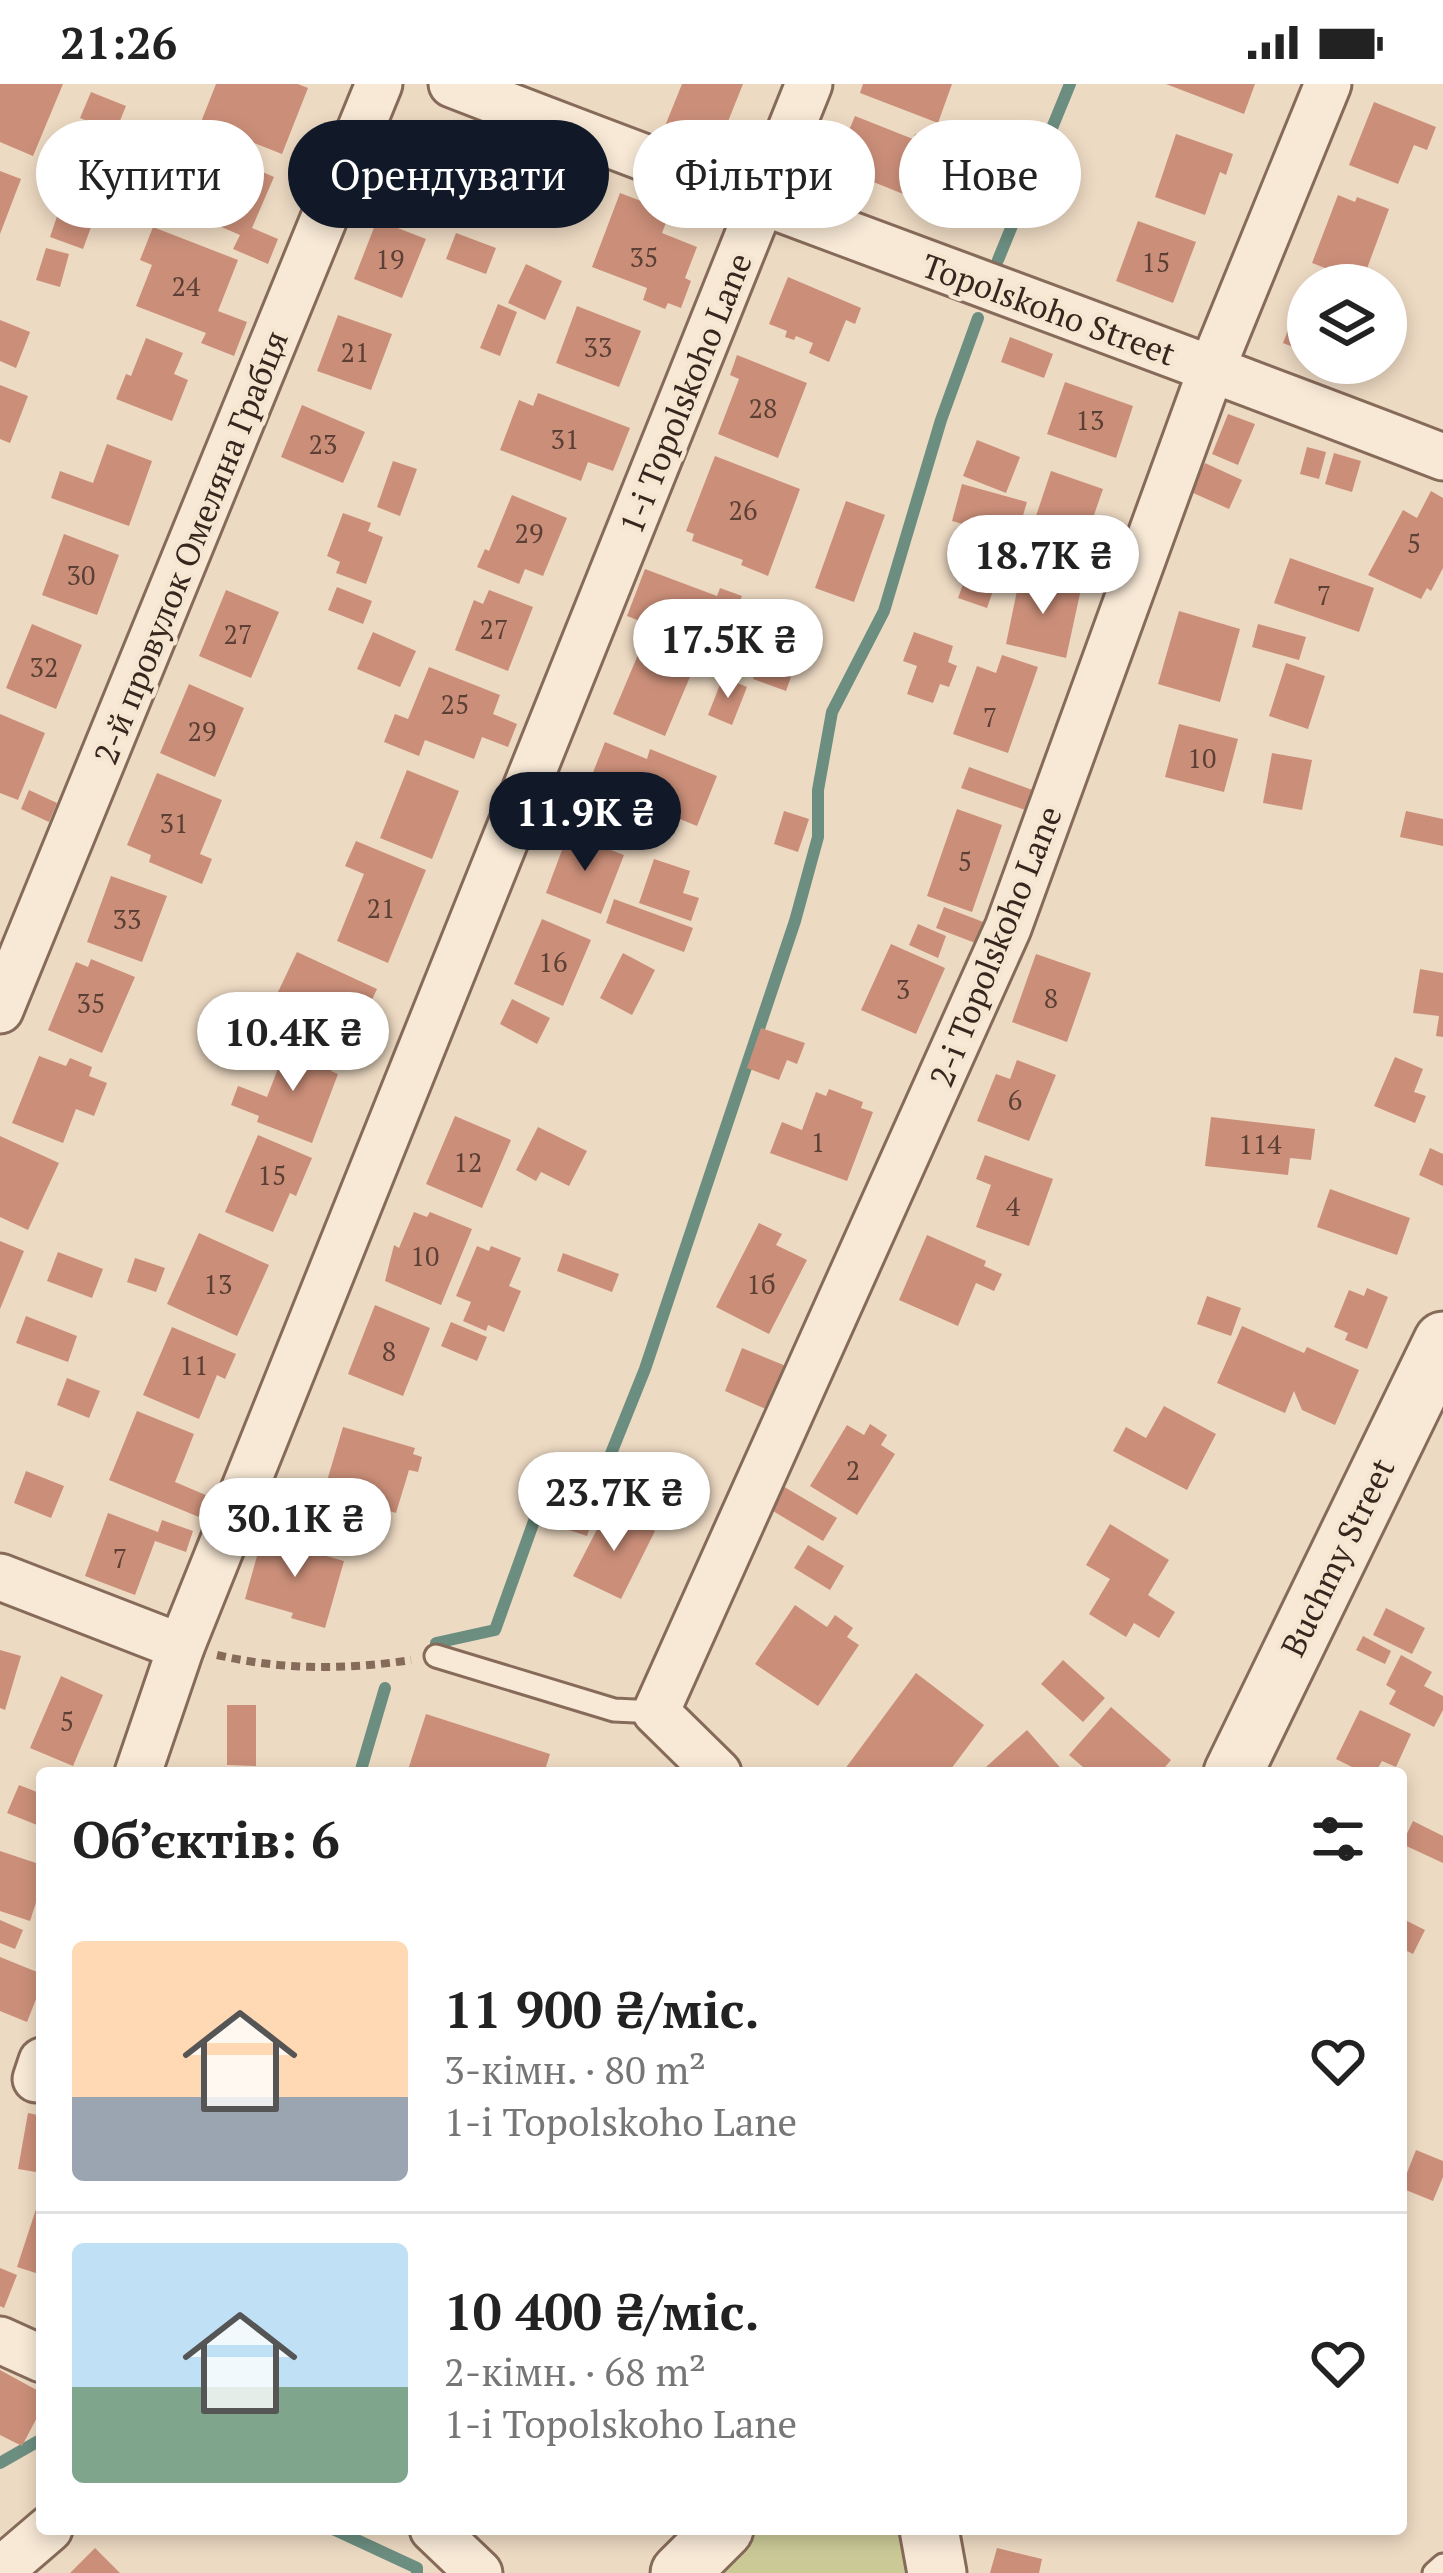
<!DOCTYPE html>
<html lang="uk">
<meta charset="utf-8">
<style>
:root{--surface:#fff;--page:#f2f2f2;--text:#222;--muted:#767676;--line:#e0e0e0;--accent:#111827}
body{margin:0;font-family:"PT Serif",serif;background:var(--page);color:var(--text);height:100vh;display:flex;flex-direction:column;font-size:45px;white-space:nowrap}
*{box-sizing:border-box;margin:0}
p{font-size:39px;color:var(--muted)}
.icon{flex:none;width:66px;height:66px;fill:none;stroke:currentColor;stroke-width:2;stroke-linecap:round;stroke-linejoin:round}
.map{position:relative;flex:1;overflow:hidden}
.drawer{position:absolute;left:36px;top:1683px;width:1371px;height:768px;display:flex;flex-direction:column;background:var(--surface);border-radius:12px;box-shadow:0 6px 18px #0003}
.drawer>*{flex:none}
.top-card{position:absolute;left:36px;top:36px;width:1371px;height:108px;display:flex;gap:24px}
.buttons{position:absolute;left:1287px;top:180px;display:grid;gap:24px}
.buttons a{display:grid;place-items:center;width:120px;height:120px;border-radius:50%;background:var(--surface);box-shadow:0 6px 18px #0003;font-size:60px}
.price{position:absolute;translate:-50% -102px;padding:0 27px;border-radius:42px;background:#fff;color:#222;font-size:39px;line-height:78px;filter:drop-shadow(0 3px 6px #0008)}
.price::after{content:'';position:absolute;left:50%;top:72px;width:36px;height:27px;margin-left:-18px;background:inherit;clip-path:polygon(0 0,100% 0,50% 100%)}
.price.on{background:var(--accent);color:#fff}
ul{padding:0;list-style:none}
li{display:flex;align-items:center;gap:36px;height:300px;padding:0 36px}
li+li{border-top:3px solid var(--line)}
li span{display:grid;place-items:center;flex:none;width:336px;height:240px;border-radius:12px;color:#555}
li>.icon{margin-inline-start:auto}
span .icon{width:144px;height:144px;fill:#fffc;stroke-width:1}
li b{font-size:51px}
h2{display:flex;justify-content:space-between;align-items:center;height:144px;padding:0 36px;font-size:51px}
.chip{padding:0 42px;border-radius:54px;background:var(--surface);box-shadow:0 6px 18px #0003;font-size:42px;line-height:108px}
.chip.on{background:var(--accent);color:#fff}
.status{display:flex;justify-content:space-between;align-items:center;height:84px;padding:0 60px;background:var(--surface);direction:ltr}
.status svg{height:33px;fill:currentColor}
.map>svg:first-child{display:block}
.green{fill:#cbca97}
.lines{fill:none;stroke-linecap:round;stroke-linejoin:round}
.stream{stroke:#6c8e81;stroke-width:12}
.building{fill:#cb8f79}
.service-casing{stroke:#876b5a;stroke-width:27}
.minor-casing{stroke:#876b5a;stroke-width:51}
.tertiary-casing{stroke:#876b5a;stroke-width:63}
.path{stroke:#876b5a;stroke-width:8;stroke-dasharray:9 6;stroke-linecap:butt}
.service{stroke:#f8e9d6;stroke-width:21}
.minor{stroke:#f8e9d6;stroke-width:45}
.tertiary{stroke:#f8e9d6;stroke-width:57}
.labels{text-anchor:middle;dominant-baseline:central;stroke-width:9;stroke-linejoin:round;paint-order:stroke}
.number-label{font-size:27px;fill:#5c4035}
.street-label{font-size:33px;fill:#37261e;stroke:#f5e6d2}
</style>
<div class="status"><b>21:26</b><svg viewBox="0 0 49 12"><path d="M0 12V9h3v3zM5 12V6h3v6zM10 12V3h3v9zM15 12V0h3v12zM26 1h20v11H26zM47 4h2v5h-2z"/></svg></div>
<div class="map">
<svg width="1443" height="2489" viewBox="0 0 1443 2489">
<rect width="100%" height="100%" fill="#eddac3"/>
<!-- green -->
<polygon class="green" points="754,2445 908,2445 908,2489 712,2489"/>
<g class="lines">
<!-- stream -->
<g class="stream">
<polyline points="998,176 1070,0"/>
<polyline points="436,1559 495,1546 553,1384 604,1387 645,1285 795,837 818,753 818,706 832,628 884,527 941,336 978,234"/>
<polyline points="360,1689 385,1604"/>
<polyline points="0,2379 42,2355"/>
<polyline points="333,2445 417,2484 417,2489"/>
</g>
</g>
<!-- building -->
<g class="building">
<polygon points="0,0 63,0 33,72 0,58"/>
<polygon points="216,0 298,0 308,4 282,70 201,38"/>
<polygon points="682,0 743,0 715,70 663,47"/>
<polygon points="863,0 952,0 938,39 860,9"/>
<polygon points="1166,0 1255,0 1244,30"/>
<polygon points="91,8 126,22 115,49 80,34"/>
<polygon points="1374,18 1436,43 1427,66 1414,61 1398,100 1349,81"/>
<polygon points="855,32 913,55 915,50 932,56 930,63 933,64 913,114 834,82"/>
<polygon points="435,41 489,61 475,95 455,87 442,119 390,98 410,44 431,52"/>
<polygon points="499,49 527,59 517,86 489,76"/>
<polygon points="1176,50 1233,70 1226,91 1220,88 1205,131 1155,113"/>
<polygon points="135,57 154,65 139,103 120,95"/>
<polygon points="207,64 274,93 252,144 278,155 268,180 233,165 240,151 189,129 207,86 199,83"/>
<polygon points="0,87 21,95 0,150"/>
<polygon points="620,109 670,128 662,149 697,163 685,194 691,197 681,224 668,219 665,225 643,216 647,204 592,183"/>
<polygon points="1338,111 1355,118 1357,113 1389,125 1362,198 1312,179"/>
<polygon points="64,112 98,124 83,165 50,153"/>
<polygon points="377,136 426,155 402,214 354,195"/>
<polygon points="1138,137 1196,158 1173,219 1116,197"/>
<polygon points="153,143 238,176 218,227 247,238 234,272 201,259 206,249 136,222 152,181 140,176"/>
<polygon points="456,149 496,164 486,190 446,175"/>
<polygon points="46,164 69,170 60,203 36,196"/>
<polygon points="526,180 562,197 545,236 508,219"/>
<polygon points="788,193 861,224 855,240 846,236 829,278 809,269 813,259 796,252 794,256 785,253 787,247 769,240"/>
<polygon points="1304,206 1308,208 1308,269 1283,259"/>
<polygon points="498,220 517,228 500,272 480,264"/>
<polygon points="577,222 641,247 619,303 556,279"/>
<polygon points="338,231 392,250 371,306 317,287"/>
<polygon points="0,236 30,248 16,284 0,277"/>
<polygon points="1010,253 1053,270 1044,294 1001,278"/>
<polygon points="146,254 183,269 174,290 188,296 172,337 116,315 126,290 131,292"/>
<polygon points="737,271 807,299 778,374 718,350 739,295 730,291"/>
<polygon points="1065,298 1133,322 1116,374 1047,350"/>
<polygon points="0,301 28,312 10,359 0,355"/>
<polygon points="538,309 630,344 613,387 588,378 581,397 500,366 519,316 533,322"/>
<polygon points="302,321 365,348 343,399 281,373"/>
<polygon points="1228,330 1255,340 1238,381 1212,370"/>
<polygon points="977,356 1020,373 1006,409 963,392"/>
<polygon points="107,360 152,377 129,442 51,414 60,387 93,399"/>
<polygon points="1307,363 1326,368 1319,395 1300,390"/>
<polygon points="1334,369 1361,377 1352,408 1325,400"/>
<polygon points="715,372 800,405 768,492 741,481 743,476 692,457 694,450 686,447"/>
<polygon points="393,377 417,385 400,432 377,423"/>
<polygon points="1205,379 1242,396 1229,425 1191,408"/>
<polygon points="1051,387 1103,405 1079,474 1028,456"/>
<polygon points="962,400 1027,418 1016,455 952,437"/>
<polygon points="1431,407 1443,414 1443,484 1431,507 1427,504 1421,515 1368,491 1403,426 1417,434"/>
<polygon points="512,411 567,434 543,492 525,485 519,500 477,483 485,465 489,467"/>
<polygon points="846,417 885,431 854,518 815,504"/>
<polygon points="343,429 371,439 368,447 383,453 366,500 336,489 340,478 327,472"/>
<polygon points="64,450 119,471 97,531 42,511"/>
<polygon points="976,465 1004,475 987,524 958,514"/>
<polygon points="1290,474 1374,504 1359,548 1274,519"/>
<polygon points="645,485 717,512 720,504 742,512 737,523 748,527 731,572 627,532"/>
<polygon points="1020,492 1081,505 1066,574 1006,560"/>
<polygon points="337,503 372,517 363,540 328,526"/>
<polygon points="226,506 279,528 251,594 199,572"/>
<polygon points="489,506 533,523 508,587 455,566 474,516 483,520"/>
<polygon points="785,527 811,536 786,607 753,595 767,559 774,561"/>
<polygon points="1179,527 1240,545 1220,618 1158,600"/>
<polygon points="32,540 82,561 56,625 6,604"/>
<polygon points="1258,540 1306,553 1299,576 1252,563"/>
<polygon points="373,548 416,567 400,603 357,585"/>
<polygon points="914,548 953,562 948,578 957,582 949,603 940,600 933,619 907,610 917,582 903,577"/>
<polygon points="640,566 692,588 665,652 613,630"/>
<polygon points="1002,571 1038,583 1008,669 953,650 977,582 996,589"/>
<polygon points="1286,579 1325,592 1308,645 1269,632"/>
<polygon points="429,583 500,611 493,630 517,640 508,663 482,653 474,675 425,656 419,672 384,658 395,630 408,635"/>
<polygon points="723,593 747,603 732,641 708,631"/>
<polygon points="189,600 244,624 215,693 160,669"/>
<polygon points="0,630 45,649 18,716 0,709"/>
<polygon points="1179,640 1238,655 1224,708 1165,693"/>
<polygon points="605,658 647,675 650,665 717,692 697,742 670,731 660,757 645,751 643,757 613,744 616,738 579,724"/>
<polygon points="1272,669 1312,676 1302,726 1263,719"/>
<polygon points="969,683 1038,708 1031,728 961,704"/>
<polygon points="407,686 459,707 432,775 380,754"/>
<polygon points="157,689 222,716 200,770 212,775 202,800 149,778 151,771 127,761"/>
<polygon points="29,706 57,719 49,738 21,725"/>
<polygon points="957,725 1002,741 972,828 927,812"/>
<polygon points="784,727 809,735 798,768 774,760"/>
<polygon points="1406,727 1443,735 1443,762 1400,753"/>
<polygon points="568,750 624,771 601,830 546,809"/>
<polygon points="356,757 426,786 388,879 337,857 364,790 345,782"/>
<polygon points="654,775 690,787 683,809 699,814 691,837 639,819"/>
<polygon points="111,792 167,812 142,878 87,858"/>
<polygon points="614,815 693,844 684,868 606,839"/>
<polygon points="944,823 986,839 978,860 936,844"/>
<polygon points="542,835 591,856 563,922 514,900"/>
<polygon points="918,840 946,852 938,874 909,861"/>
<polygon points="891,860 945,884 916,950 861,926"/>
<polygon points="297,868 377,905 349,965 269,927"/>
<polygon points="623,869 655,886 632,931 600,914"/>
<polygon points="1036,870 1091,889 1067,958 1012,938"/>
<polygon points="91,875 135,893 102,969 48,946 76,878 88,883"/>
<polygon points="1420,885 1443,889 1443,953 1436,952 1439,932 1413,929"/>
<polygon points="512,915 550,934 537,960 500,940"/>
<polygon points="761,944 805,959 797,980 787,976 779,996 747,984"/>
<polygon points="288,959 335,976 331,987 338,990 312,1059 257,1038 259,1032 231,1021 238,1002 267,1013"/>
<polygon points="39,972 66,982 70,974 92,983 89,992 107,999 94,1032 76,1025 63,1059 12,1039"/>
<polygon points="1395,973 1423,985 1414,1008 1426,1012 1415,1039 1374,1022"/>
<polygon points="1017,976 1056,991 1029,1057 977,1037 996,990 1010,995"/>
<polygon points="829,1005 863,1018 861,1024 873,1028 847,1097 770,1069 782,1038 802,1046 816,1008 826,1012"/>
<polygon points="455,1032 511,1056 482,1124 426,1100"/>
<polygon points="1211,1033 1315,1045 1311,1076 1290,1074 1288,1091 1205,1082"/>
<polygon points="538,1043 587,1067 569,1102 541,1088 536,1097 516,1086"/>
<polygon points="258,1051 312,1074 296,1112 290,1109 273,1148 225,1128"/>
<polygon points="0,1052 59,1079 28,1146 0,1133"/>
<polygon points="1430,1064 1443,1070 1443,1102 1419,1091"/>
<polygon points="985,1071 1053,1095 1029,1162 976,1143 991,1101 976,1095"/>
<polygon points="1330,1105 1410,1134 1397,1171 1317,1143"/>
<polygon points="414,1128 427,1133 430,1128 472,1145 441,1221 385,1197 394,1161 399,1164"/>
<polygon points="759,1139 782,1150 776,1161 807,1176 769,1250 716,1223"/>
<polygon points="199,1149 269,1181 237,1252 167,1220"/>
<polygon points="927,1151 986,1177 984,1182 1002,1190 994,1207 976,1199 958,1242 899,1216"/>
<polygon points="0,1157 24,1167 0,1225"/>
<polygon points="477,1162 489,1167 491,1162 521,1174 509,1202 521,1207 504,1248 488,1241 486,1247 463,1237 471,1218 456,1212"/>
<polygon points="58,1168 103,1185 92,1214 47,1197"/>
<polygon points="563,1169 619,1190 612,1208 557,1187"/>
<polygon points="135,1174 165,1184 156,1208 127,1198"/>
<polygon points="1367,1204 1388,1213 1367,1265 1345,1256 1348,1249 1334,1243 1349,1206 1364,1212"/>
<polygon points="1207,1212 1241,1224 1231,1252 1197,1240"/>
<polygon points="375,1221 430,1244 403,1312 348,1290"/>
<polygon points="26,1232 77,1252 68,1278 16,1259"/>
<polygon points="451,1238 487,1253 477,1277 441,1262"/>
<polygon points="1242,1242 1304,1269 1307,1263 1359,1286 1335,1341 1302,1326 1294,1307 1285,1329 1217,1299"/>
<polygon points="172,1243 236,1270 225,1295 217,1291 199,1335 143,1311"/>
<polygon points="742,1264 786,1282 768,1326 725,1307"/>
<polygon points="67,1294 100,1307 89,1334 57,1321"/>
<polygon points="1164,1322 1216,1350 1187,1406 1113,1367 1126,1343 1146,1354"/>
<polygon points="137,1327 194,1350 175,1398 208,1412 199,1433 109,1396"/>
<polygon points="870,1340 887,1351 881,1361 895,1370 857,1431 810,1402 847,1341 864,1351"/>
<polygon points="343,1343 415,1364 413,1370 422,1373 418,1388 409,1386 396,1429 324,1407"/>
<polygon points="26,1387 64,1402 51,1434 14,1419"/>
<polygon points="557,1388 603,1402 587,1452 542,1437"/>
<polygon points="781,1401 837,1434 823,1457 768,1424"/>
<polygon points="608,1424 655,1447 621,1515 573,1492"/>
<polygon points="108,1429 158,1448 162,1436 193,1447 186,1468 155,1457 135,1511 85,1492"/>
<polygon points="1110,1440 1169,1476 1148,1511 1175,1528 1159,1554 1134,1539 1126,1553 1089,1530 1110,1495 1086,1481"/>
<polygon points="290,1453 321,1462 319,1470 344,1477 325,1544 291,1534 293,1529 245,1515 262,1454 288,1461"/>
<polygon points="808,1461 844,1482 830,1506 794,1484"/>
<polygon points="795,1521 827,1543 835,1531 853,1544 847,1553 859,1561 818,1622 755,1580"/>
<polygon points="1386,1524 1425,1544 1412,1570 1373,1551"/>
<polygon points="1363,1552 1391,1567 1385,1580 1356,1566"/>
<polygon points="0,1566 21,1572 5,1626 0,1624"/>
<polygon points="1401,1571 1432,1588 1424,1602 1443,1612 1443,1626 1434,1643 1389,1620 1396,1607 1386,1601"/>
<polygon points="1063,1576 1105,1614 1083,1638 1041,1600"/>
<polygon points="916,1589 984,1641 948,1689 842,1689"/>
<polygon points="61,1592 103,1611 73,1682 30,1664"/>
<polygon points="227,1621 256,1621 256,1682 227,1681"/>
<polygon points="1111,1623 1171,1676 1160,1689 1090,1689 1069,1671"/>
<polygon points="1360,1626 1411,1650 1396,1683 1382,1677 1375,1689 1364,1689 1336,1675"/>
<polygon points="426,1630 550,1670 544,1689 407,1689"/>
<polygon points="1027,1646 1065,1689 991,1689 986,1683"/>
<polygon points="19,1701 42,1710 42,1743 7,1729"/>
<polygon points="1413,1737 1443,1752 1443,1779 1402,1760"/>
<polygon points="0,1767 42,1781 42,1800 30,1837 0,1827"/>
<polygon points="1401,1834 1425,1846 1413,1870 1401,1864"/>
<polygon points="0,1836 23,1846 15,1865 0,1859"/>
<polygon points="0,1873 42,1890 42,1900 27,1938 0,1927"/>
<polygon points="28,2029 42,2032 42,2089 18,2085"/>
<polygon points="1416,2066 1443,2077 1443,2093 1433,2117 1401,2104"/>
<polygon points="41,2110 42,2110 42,2191 17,2183"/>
<polygon points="0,2184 17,2191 4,2224 0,2222"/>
<polygon points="0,2286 42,2309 42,2324 22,2362 0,2351"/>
<polygon points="95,2464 120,2489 70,2489"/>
<polygon points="997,2464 1042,2475 1039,2489 990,2489"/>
</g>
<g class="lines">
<!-- service casing -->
<g class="service-casing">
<g id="service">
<polyline points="436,1572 614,1626 656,1628"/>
<polyline points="1434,2489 1443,2481"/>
</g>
</g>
<!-- minor casing -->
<g class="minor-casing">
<g id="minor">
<path d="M452,0C781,128 1114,246 1443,373"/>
<polyline points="0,926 379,0"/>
<polyline points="0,1493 181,1563"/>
<polyline points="138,1689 181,1563 809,0"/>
<polyline points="718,1689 656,1628 1008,844 1212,284 1328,0"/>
<polyline points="36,1995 42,1977"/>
<polyline points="0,2256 42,2275"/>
<polyline points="433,2445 479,2489"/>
<polyline points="0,2487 49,2445"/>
</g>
</g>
<!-- tertiary casing -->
<g class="tertiary-casing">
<g id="tertiary">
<polyline points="1233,1689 1443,1257"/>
<polyline points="929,2445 937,2489"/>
<polyline points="680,2489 724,2445"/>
</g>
</g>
<!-- path -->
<path class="path" d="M217,1571C282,1586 345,1586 411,1576"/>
<!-- service -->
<use href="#service" class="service"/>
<!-- minor -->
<use href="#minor" class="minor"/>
<!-- tertiary -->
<use href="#tertiary" class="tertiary"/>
</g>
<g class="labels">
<!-- number labels -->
<g class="number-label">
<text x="644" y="173">35</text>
<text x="390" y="175">19</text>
<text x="1156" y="178">15</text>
<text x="186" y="202">24</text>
<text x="598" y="263">33</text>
<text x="355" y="268">21</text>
<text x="763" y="324">28</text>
<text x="1090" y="336">13</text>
<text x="565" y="355">31</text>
<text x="323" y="360">23</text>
<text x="743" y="426">26</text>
<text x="529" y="449">29</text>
<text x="1414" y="459">5</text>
<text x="81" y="491">30</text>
<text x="1324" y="511">7</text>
<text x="494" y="545">27</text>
<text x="238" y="550">27</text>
<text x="44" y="583">32</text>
<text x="455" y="620">25</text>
<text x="990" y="633">7</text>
<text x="202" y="647">29</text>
<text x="1202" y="674">10</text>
<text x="174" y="739">31</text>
<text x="965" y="777">5</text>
<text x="381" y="824">21</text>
<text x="127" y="835">33</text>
<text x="553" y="878">16</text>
<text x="903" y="905">3</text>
<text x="1051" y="914">8</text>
<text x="91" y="919">35</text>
<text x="1015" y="1016">6</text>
<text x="818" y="1058">1</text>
<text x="1260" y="1060">114</text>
<text x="468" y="1078">12</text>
<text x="272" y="1091">15</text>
<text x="1013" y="1122">4</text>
<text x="425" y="1172">10</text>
<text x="218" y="1200">13</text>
<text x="761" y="1200">1б</text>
<text x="389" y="1267">8</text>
<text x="194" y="1281">11</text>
<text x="853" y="1386">2</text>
<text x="120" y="1474">7</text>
<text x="67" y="1637">5</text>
</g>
<!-- street labels -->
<g class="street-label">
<text transform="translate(1049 225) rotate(20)">Topolskoho Street</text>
<text transform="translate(685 309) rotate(-68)">1-i Topolskoho Lane</text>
<text transform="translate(190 463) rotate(-68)">2-й провулок Омеляна Грабця</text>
<text transform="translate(995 862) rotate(-68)">2-i Topolskoho Lane</text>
<text transform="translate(1337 1473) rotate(-64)">Buchmy Street</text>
</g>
</g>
</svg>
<div class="buttons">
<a><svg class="icon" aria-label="layers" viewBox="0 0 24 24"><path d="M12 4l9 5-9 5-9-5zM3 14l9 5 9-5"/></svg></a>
</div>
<b class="price" style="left:1043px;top:533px">18.7K ₴</b>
<b class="price" style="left:728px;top:617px">17.5K ₴</b>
<b class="price on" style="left:585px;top:790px">11.9K ₴</b>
<b class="price" style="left:293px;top:1010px">10.4K ₴</b>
<b class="price" style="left:614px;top:1470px">23.7K ₴</b>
<b class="price" style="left:295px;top:1496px">30.1K ₴</b>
<div class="top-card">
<a class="chip">Купити</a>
<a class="chip on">Орендувати</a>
<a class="chip">Фільтри</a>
<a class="chip">Нове</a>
</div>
<section class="drawer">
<h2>Об’єктів: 6<svg class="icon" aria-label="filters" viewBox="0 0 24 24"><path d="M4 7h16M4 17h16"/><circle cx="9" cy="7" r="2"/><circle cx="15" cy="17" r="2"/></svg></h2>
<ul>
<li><span style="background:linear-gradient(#ffd9b3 65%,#9aa5b1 0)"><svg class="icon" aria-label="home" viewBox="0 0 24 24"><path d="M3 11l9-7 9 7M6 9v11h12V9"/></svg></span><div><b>11 900 ₴/міс.</b><p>3-кімн. · 80 m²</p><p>1-i Topolskoho Lane</p></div><svg class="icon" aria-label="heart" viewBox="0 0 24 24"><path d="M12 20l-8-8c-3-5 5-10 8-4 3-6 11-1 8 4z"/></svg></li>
<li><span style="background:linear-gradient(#bfe0f5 60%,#7fa58c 0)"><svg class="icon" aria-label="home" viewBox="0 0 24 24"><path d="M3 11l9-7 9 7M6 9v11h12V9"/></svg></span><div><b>10 400 ₴/міс.</b><p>2-кімн. · 68 m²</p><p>1-i Topolskoho Lane</p></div><svg class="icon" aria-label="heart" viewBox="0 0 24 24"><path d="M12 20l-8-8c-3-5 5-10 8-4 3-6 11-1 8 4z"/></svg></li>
</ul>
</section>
</div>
